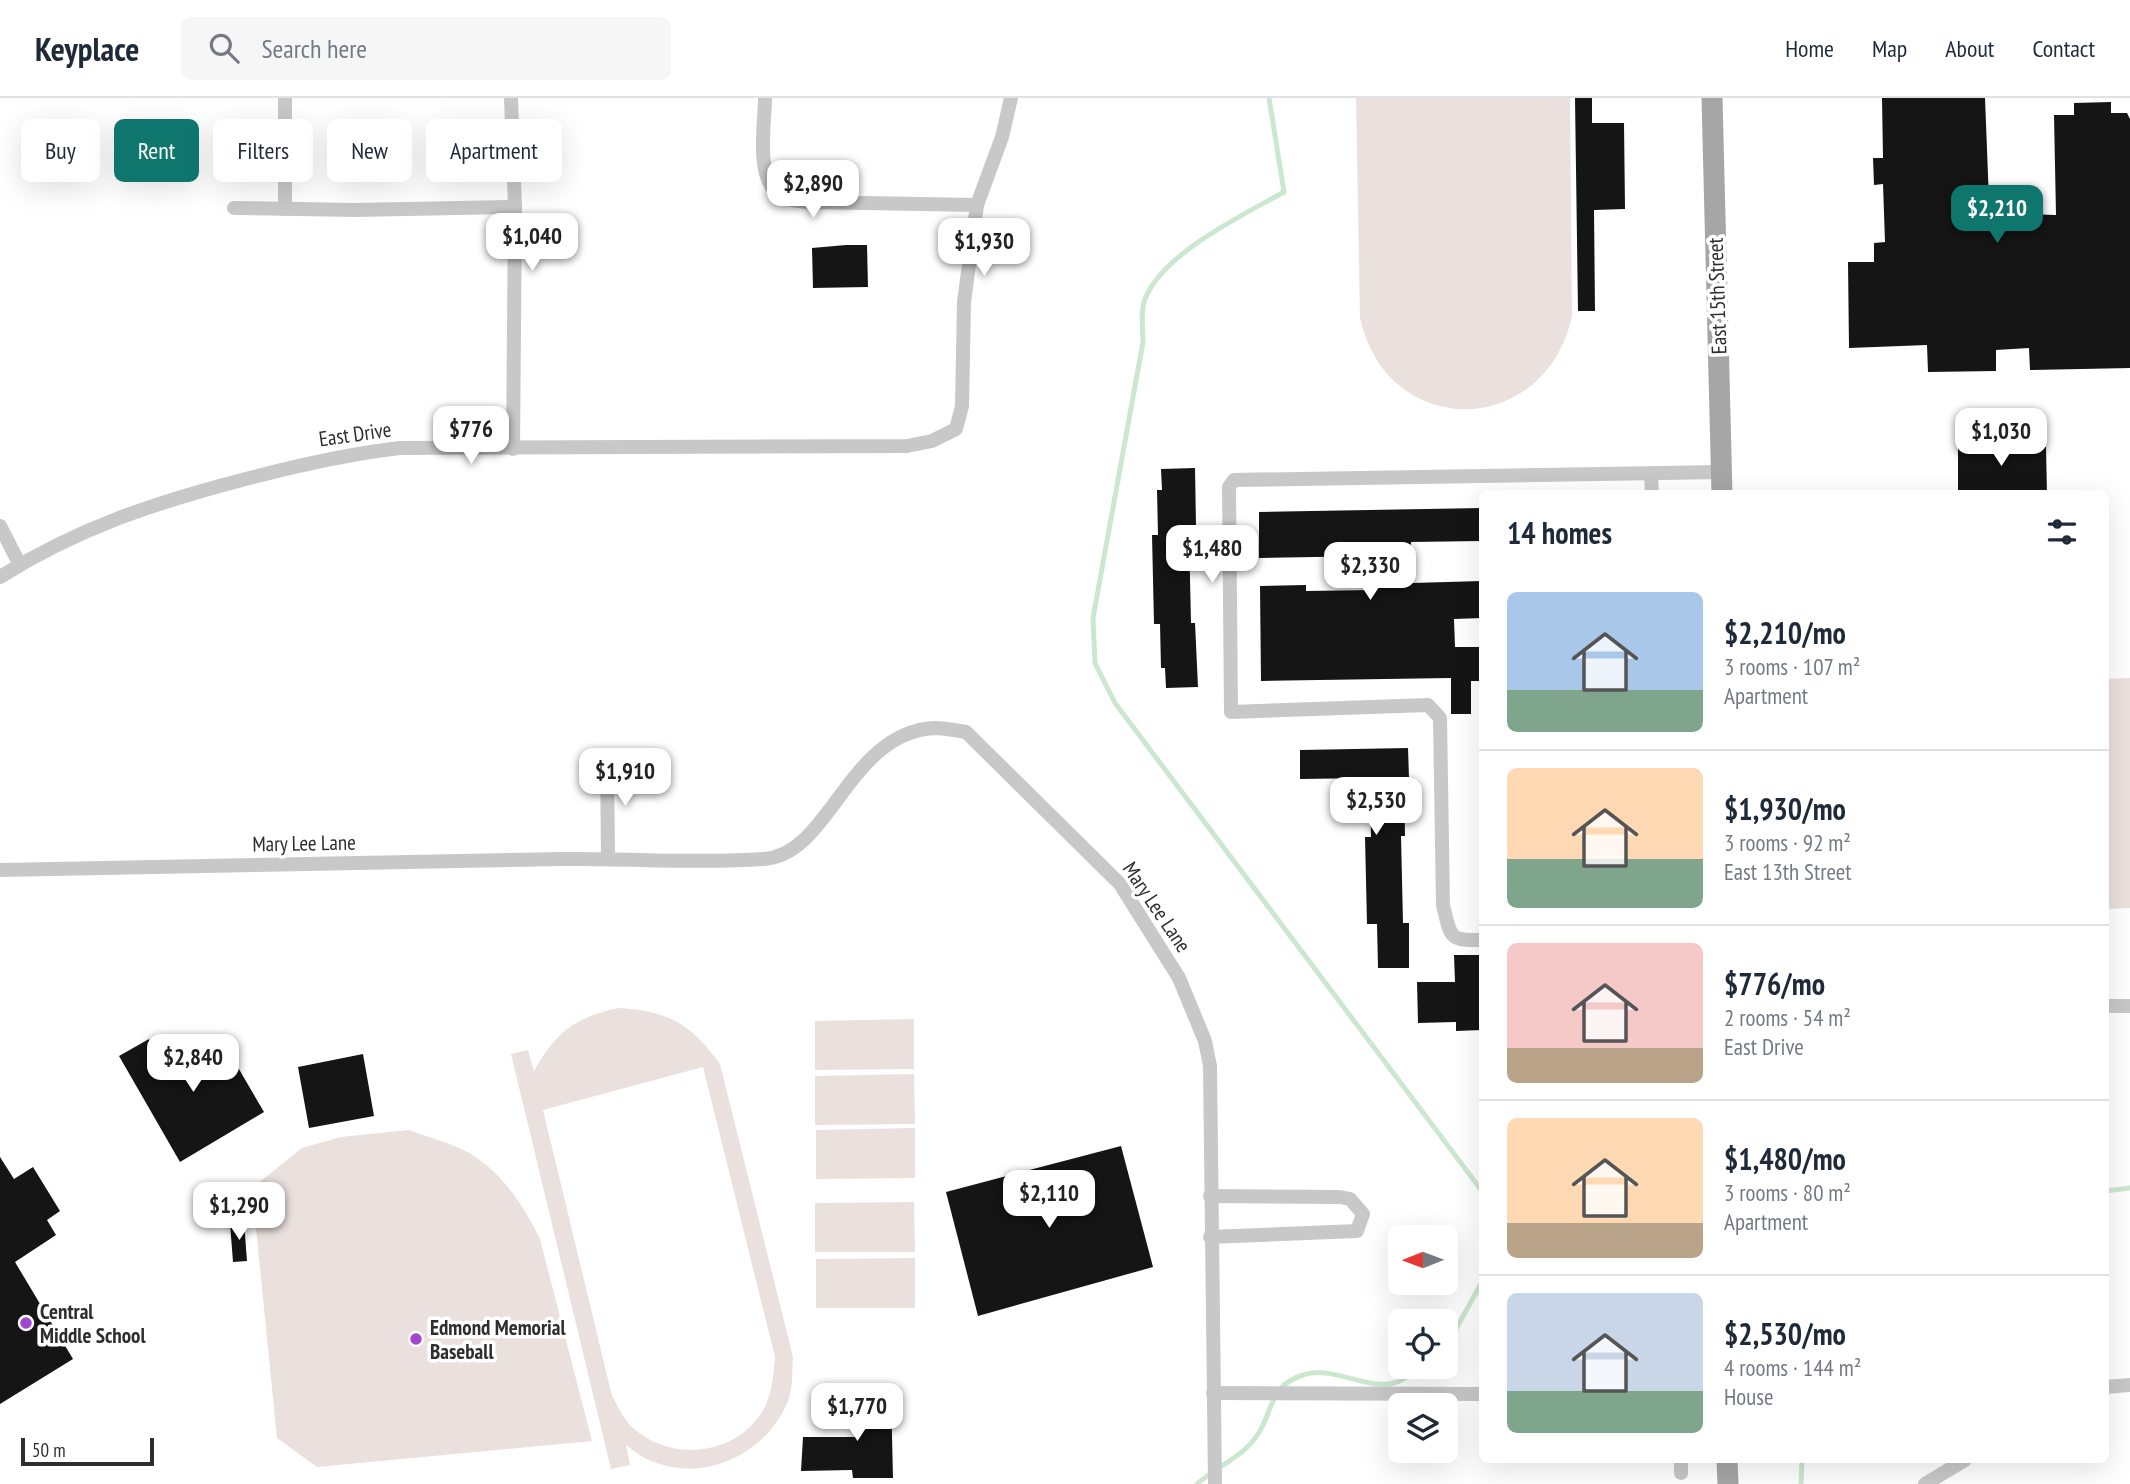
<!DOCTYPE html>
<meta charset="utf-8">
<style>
:root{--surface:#fff;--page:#f6f6f7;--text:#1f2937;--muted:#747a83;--line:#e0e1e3;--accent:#0f766e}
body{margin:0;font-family:"PT Sans Narrow",sans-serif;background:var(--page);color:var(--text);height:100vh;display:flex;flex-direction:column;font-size:26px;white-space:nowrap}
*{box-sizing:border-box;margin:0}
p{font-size:23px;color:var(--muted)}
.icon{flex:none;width:38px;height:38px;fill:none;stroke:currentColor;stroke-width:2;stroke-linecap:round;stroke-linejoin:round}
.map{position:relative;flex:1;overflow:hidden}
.sheet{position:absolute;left:1479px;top:392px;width:630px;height:973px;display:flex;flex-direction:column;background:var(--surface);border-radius:10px;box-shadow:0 7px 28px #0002}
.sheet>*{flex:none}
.guide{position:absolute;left:21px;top:21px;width:665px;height:63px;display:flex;gap:14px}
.needle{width:46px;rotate:269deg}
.controls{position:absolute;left:1388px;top:1127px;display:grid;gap:14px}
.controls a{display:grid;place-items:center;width:70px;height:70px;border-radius:10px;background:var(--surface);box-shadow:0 7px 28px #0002;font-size:35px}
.scale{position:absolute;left:21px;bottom:18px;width:133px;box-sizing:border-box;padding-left:7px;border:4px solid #2e2e2e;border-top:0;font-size:19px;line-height:24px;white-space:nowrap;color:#2e2e2e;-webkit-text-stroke:5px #fff;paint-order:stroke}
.price{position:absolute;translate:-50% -60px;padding:0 16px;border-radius:14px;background:#fff;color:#222;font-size:23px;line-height:46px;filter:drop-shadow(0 2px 4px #0008)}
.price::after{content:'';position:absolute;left:50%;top:42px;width:21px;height:16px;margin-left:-10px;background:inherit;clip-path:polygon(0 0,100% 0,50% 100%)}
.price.on{background:var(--accent);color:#fff}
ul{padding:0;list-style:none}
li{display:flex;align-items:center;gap:21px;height:175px;padding:0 28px}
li+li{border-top:2px solid var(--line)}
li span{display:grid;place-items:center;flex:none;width:196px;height:140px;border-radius:10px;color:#555}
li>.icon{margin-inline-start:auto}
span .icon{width:84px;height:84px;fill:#fffc;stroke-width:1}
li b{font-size:30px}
h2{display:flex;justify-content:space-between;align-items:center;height:84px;padding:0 28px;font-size:30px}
.chip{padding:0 24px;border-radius:10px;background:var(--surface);box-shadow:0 7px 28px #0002;font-size:24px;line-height:63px}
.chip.on{background:var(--accent);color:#fff}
header{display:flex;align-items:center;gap:42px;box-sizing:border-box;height:98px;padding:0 35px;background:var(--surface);border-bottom:2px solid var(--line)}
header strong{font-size:33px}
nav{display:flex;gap:38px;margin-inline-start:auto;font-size:24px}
.search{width:490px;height:63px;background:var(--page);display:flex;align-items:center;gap:18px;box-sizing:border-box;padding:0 24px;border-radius:10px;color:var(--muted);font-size:26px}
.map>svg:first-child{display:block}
.garden{fill:#eae1de;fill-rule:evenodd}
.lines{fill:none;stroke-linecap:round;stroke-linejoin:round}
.stream{stroke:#cce7d0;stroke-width:5}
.building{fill:#151515}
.street{stroke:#c8c8c8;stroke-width:14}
.primary{stroke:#a6a6a6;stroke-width:21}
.poi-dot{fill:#a446cf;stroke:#fff;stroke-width:2.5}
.labels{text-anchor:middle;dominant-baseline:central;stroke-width:7;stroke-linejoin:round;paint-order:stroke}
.street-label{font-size:21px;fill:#2e2e2e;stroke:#fff}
.poi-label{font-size:21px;font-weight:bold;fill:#2e2e2e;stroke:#fff;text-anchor:start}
</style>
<header>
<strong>Keyplace</strong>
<div class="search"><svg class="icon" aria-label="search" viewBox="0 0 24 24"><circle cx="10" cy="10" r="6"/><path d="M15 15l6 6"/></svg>Search here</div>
<nav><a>Home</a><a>Map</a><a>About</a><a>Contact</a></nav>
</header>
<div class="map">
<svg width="2130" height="1386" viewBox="0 0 2130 1386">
<rect width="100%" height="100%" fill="#fff"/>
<!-- garden -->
<g class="garden">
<path d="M1356,0H1570L1572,218C1545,341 1387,343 1360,220Z"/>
<polygon points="2130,580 2130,810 2105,811 2105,581"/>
<path d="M619,910C669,913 691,926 720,966L793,1259C792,1273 793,1290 788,1303C766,1357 703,1386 649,1362C641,1359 633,1352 626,1347L630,1367L611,1371L511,956L528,952L534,973C556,934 575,919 619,910ZM703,969L775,1259C773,1280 772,1302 758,1320C728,1359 668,1362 633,1330C624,1322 618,1308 612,1298L543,1012Z"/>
<polygon points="914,921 914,971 815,972 815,923"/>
<polygon points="914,976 915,1026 815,1027 815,978"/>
<polygon points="915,1030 915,1080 816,1081 816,1032"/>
<path d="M409,1032C429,1040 453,1045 471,1056C503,1076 524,1108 540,1141L592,1343L317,1369L277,1340L252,1090L302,1050L341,1039Z"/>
<polygon points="914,1104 915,1154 815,1154 815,1105"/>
<polygon points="915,1160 915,1210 816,1210 816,1161"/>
</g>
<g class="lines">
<!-- stream -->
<g class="stream">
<path d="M1269,0L1284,94C1243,117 1163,155 1145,201C1140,214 1143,230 1143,244L1093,520L1095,565L1115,605L1482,1093"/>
<polyline points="2105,1093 2130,1090"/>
<polyline points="1446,1249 1482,1184"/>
<path d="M1197,1386C1216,1369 1241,1360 1256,1339C1274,1315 1267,1288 1303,1277C1333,1267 1364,1292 1394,1285C1403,1283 1414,1274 1422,1269"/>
<polyline points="1801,1386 1802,1362"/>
</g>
</g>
<!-- building -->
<g class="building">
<polygon points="1575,0 1592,0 1592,25 1624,25 1625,111 1594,112 1595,213 1578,213"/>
<polygon points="1882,0 1985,0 1989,103 2027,101 2028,116 2056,117 2054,17 2074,17 2074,5 2111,4 2111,15 2127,15 2130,21 2130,270 2030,272 2029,250 1996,252 1996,273 1928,274 1927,247 1849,250 1848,164 1874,164 1874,145 1885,144 1883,86 1874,87 1873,60 1883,60"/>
<polygon points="846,147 867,147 868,189 813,190 812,150"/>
<polygon points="2026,341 2026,349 2046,349 2047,396 1958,396 1958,342"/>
<polygon points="1195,370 1196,428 1191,428 1189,436 1191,525 1195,525 1198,589 1166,590 1165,570 1161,570 1160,526 1154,526 1152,437 1158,437 1157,392 1162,392 1161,371"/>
<polygon points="1482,410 1482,443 1411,444 1412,485 1482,483 1482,520 1454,521 1455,549 1482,549 1482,583 1471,583 1471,616 1451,616 1451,580 1261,583 1260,488 1306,487 1306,493 1375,492 1375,458 1259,460 1259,414"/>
<polygon points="1408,650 1409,680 1404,680 1405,738 1401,738 1403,825 1409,825 1409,870 1378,870 1377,826 1367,826 1365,739 1371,739 1370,680 1300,681 1300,652"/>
<polygon points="1454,857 1482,857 1482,932 1456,933 1456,924 1418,925 1417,884 1455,884"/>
<polygon points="219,937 264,1014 180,1064 119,958 149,941 165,969"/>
<polygon points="363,956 374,1018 309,1030 298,969"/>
<polygon points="1121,1048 1153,1169 978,1218 946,1094"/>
<polygon points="0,1059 14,1081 33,1069 60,1113 47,1122 56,1137 15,1164 73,1261 0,1306"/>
<polygon points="244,1124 247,1163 233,1164 230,1125"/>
<polygon points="891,1295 893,1380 853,1380 852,1372 801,1373 803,1339 855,1339 855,1296"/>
</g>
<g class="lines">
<!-- street -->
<g class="street">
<polyline points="511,0 515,109 513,351"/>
<path d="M765,0C765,28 754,82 782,99C789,103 800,103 808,104L977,107"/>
<polyline points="234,110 354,112 515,109"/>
<polyline points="285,111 285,0"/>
<polyline points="1651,377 1652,396"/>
<polyline points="0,428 20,467"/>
<path d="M0,479C78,430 154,405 242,382C295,368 346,356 400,350L907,348L932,343L956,331L962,308L964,204L977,107L1002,39L1011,0"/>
<polyline points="607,660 608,760"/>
<path d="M0,772C187,768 375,765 562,761C629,760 697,766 764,761C830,757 848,635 934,630C944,630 955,632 966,634L1120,786L1179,880L1205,943L1210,968L1215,1386"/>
<path d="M1482,842C1448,843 1451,839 1443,807L1440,620L1428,607L1231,614L1229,389L1234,382L1721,374"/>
<polyline points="2105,908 2130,908"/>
<polyline points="1210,1098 1340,1099 1350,1101 1363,1116 1357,1133 1210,1139"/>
<polyline points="2105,1289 2130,1287"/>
<polyline points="1213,1295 1482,1296"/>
<polyline points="1681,1375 1681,1362"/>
<polyline points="1925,1386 1965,1362"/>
</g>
<!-- primary -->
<g class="primary">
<polyline points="1712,0 1722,396"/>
<polyline points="1727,1362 1728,1386"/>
</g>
</g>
<!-- markers -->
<g class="poi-dot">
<circle cx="26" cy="1225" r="7"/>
<circle cx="416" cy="1241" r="7"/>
</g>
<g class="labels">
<!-- street labels -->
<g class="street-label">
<text transform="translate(1717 198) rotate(-92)">East 15th Street</text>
<text transform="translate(355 336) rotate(-8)">East Drive</text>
<text transform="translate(304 745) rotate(-1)">Mary Lee Lane</text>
<text transform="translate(1157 809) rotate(56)">Mary Lee Lane</text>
</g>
<!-- poi labels -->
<g class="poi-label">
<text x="40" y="1213">Central<tspan x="40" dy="24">Middle School</tspan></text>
<text x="430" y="1229">Edmond Memorial<tspan x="430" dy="24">Baseball</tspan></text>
</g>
</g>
</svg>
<div class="controls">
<a><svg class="needle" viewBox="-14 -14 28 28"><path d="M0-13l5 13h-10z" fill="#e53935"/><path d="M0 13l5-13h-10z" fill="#747a83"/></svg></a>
<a><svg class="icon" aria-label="locate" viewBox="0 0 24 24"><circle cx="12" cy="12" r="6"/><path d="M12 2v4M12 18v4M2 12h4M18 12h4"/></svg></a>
<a><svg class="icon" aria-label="layers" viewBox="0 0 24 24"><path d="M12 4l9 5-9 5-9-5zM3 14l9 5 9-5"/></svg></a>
</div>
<div class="scale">50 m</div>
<b class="price" style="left:813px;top:122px">$2,890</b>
<b class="price on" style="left:1997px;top:147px">$2,210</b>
<b class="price" style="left:532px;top:175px">$1,040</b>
<b class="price" style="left:984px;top:180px">$1,930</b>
<b class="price" style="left:471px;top:368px">$776</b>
<b class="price" style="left:2001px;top:370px">$1,030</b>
<b class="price" style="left:1212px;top:487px">$1,480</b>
<b class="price" style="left:1370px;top:504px">$2,330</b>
<b class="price" style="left:625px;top:710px">$1,910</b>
<b class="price" style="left:1376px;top:739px">$2,530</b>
<b class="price" style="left:193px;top:996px">$2,840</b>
<b class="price" style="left:1049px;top:1132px">$2,110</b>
<b class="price" style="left:239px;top:1144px">$1,290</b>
<b class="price" style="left:857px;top:1345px">$1,770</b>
<div class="guide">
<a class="chip">Buy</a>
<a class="chip on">Rent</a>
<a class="chip">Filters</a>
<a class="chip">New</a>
<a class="chip">Apartment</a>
</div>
<section class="sheet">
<h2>14 homes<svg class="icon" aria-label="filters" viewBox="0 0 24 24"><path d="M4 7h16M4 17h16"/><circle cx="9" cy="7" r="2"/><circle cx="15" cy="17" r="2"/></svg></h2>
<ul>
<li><span style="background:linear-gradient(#a9c7e8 70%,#7fa58c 0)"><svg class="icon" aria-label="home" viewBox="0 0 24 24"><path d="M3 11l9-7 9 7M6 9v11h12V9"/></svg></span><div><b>$2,210/mo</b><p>3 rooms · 107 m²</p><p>Apartment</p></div></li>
<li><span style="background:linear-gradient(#ffd9b3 65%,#7fa58c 0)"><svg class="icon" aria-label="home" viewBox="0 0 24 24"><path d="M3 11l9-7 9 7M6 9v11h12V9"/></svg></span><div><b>$1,930/mo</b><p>3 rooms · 92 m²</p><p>East 13th Street</p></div></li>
<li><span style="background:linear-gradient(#f6c9c9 75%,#b9a48a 0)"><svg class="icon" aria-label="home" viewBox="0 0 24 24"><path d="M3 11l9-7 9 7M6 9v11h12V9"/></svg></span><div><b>$776/mo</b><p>2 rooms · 54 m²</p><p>East Drive</p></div></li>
<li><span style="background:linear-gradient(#ffd9b3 75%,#b9a48a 0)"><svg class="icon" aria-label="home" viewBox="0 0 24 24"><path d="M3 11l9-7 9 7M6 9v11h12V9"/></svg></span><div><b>$1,480/mo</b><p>3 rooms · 80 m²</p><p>Apartment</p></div></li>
<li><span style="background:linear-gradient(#c9d6e8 70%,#7fa58c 0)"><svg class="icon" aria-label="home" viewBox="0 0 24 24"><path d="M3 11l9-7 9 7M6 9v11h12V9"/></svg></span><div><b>$2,530/mo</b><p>4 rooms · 144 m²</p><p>House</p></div></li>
</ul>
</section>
</div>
